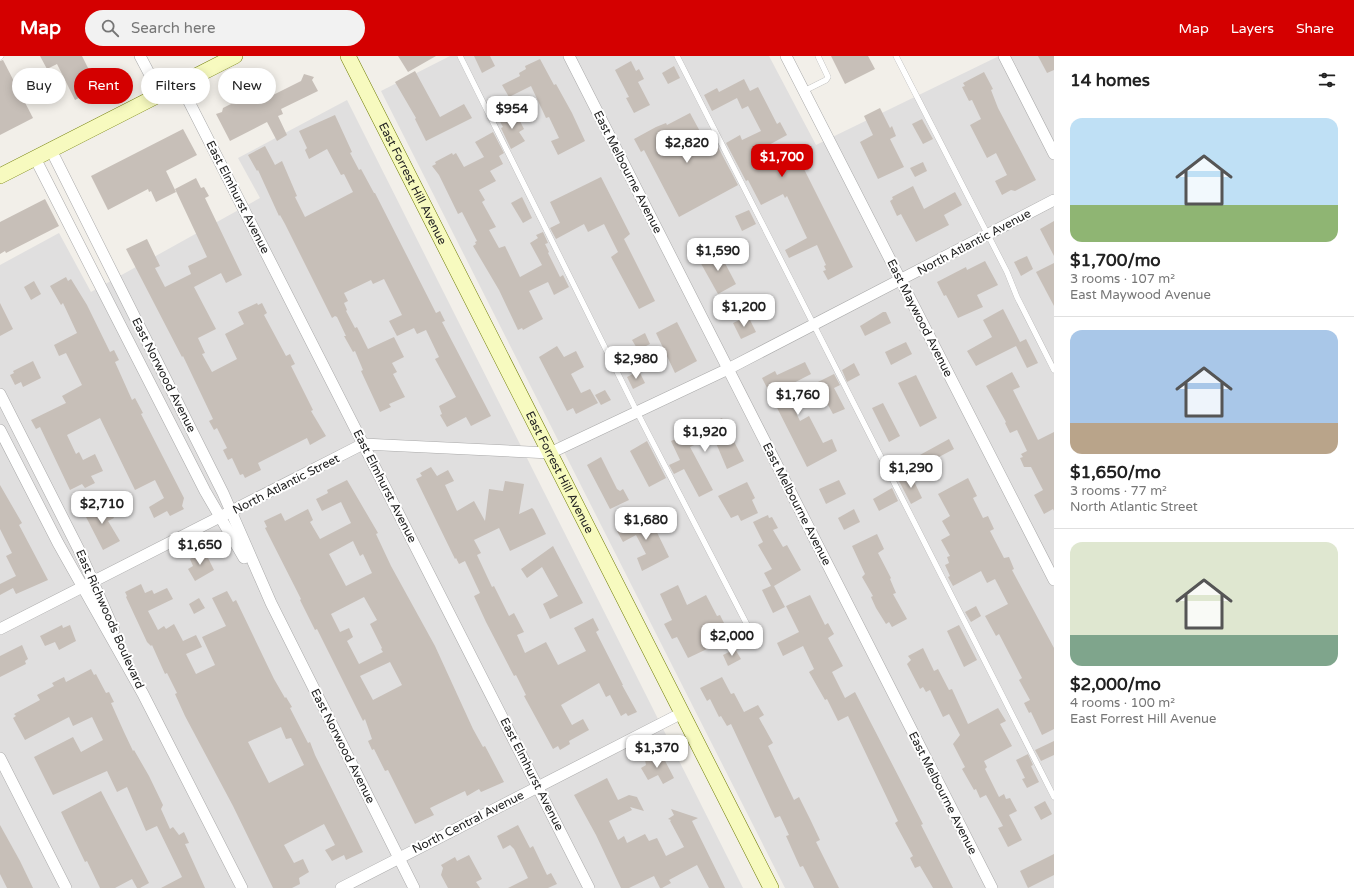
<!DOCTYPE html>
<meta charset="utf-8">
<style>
:root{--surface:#fff;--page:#f2f2f2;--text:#222;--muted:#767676;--line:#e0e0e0;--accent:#d40000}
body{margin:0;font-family:"Varela Round",sans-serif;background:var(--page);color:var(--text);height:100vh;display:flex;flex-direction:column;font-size:15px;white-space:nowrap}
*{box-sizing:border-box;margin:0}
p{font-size:13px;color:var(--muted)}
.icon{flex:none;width:22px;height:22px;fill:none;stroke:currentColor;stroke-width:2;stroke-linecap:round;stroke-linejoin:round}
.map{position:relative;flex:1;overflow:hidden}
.sheet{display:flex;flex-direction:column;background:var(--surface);width:300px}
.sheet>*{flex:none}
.hud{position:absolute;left:12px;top:12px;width:380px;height:36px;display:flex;gap:8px}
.price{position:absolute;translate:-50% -34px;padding:0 9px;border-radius:8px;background:#fff;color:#222;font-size:13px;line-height:26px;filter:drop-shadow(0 1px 2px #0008)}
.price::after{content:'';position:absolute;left:50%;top:24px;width:12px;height:9px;margin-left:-6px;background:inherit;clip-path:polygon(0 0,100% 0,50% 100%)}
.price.active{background:var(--accent);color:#fff}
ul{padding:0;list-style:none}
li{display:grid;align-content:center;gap:8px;height:212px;padding:0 16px}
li+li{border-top:1px solid var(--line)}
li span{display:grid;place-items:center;height:124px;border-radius:12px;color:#555}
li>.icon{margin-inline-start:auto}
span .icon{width:72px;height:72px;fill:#fffc;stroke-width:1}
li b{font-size:17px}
h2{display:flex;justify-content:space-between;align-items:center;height:48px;padding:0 16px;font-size:17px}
.pill{padding:0 14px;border-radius:18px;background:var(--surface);box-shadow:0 2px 10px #0003;font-size:14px;line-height:36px}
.pill.active{background:var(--accent);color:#fff}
header{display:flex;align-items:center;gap:24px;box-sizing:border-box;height:56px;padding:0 20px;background:var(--accent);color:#fff}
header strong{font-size:19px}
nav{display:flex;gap:22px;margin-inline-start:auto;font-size:14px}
.search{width:280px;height:36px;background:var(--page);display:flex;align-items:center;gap:10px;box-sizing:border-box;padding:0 14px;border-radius:22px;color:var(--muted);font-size:15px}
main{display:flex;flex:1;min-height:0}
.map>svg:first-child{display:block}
.residential{fill:#e0dfdf}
.building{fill:#c7bfb8;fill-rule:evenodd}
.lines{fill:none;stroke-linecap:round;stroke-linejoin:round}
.lane-casing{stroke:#a9a9a9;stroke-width:6}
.street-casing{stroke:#a9a9a9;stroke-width:12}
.secondary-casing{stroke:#707d05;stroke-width:16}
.lane{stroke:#fff;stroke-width:5.5}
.street{stroke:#fff;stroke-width:11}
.secondary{stroke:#f7fabf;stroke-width:15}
.labels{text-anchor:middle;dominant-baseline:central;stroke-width:4;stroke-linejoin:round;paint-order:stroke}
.street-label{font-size:12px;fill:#222;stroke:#fff}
</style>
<header>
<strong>Map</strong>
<div class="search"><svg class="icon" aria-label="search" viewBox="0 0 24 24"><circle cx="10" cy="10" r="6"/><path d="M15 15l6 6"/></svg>Search here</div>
<nav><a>Map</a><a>Layers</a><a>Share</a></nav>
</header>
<main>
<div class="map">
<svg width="1054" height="832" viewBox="0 0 1054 832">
<rect width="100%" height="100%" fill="#f2efe9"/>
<!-- residential -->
<g class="residential">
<polygon points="450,0 769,0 816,89 999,0 1054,0 1054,832 785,832 381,35"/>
<polygon points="347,44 743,832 0,832 0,209 59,177 91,236 260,142 238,102"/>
</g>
<!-- building -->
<g class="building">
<polygon points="40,0 82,0 98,32 75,44 57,8 47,13"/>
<polygon points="398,0 436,0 408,16"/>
<polygon points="474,0 490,0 495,10 482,17"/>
<polygon points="831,0 868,0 875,13 845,28"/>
<polygon points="1038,0 1054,0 1054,14 1047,17"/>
<polygon points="540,3 554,29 556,28 572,57 585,85 558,99 551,85 559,82 549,61 546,62 531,30 509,41 502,29 520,20 519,17 526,13 525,10"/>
<polygon points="3,4 33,62 0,79 0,5"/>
<polygon points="631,5 636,15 639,13 644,23 638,26 650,49 634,57 626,42 629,41 615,14"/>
<polygon points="674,10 680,22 668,28 662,17"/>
<polygon points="415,15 440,61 464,48 472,62 426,85 415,63 416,62 395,26"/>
<polygon points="984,16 993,33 991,34 998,52 1036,124 1015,135 1011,134 1002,139 995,125 1007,119 996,97 987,102 970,69 981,63 972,44 969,45 962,31 965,30 963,27"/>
<polygon points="304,18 314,21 312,24 318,35 281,53 283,58 278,60 287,79 277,85 267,66 230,85 216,58 222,56 223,52 268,29 273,39 301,25"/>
<polygon points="744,23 750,35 758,31 777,68 780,66 787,79 756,96 765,114 797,99 853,211 828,224 823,215 826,214 824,210 826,209 817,189 789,202 785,194 807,182 787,140 785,142 783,138 761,149 748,124 746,125 726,87 740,79 742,84 761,75 748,50 742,53 737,42 712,55 704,39 717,32 719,36"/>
<polygon points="880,52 890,72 892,70 896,80 890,83 904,111 878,123 860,86 873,79 864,60"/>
<polygon points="509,56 513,64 518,61 524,73 519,76 525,85 511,93 501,72 503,71 498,62"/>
<polygon points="690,57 703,81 709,78 717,92 718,91 738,129 679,161 644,94 641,96 634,83 656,71 666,67 667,69"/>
<polygon points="335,59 352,96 350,97 359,114 361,113 374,137 375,137 436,257 440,255 445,265 442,266 491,360 471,370 466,361 447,371 440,359 442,358 439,350 456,341 435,303 439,301 426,274 417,278 414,272 397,280 389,265 402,259 384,223 373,228 371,224 344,237 348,245 344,247 347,254 346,255 355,272 357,271 368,293 394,281 404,301 392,307 397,316 393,318 405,341 389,348 391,351 380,356 361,315 363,314 355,295 353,296 344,280 346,280 337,261 335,260 332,262 285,168 280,159 279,160 258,114 257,115 248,99 265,90 275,109 282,105 297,140 295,141 305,161 353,136 344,118 341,119 327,93 309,103 305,94 307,92 299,75"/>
<polygon points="922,63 933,83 923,88 912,68"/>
<polygon points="183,73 197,99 166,115 176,136 156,146 151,135 149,136 148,133 108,154 91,120"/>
<polygon points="493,76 504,97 499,100 503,108 490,115 496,125 479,134 485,144 482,146 496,171 489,174 499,192 505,190 520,221 542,209 530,187 538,182 536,179 543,176 548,187 545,188 549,196 548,197 560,221 563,219 569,231 554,239 548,226 529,235 543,263 523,274 522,272 518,274 499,234 473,190 476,188 475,186 477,185 462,156 458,158 439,119 432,110 436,108 435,106 452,97 453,99 456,97 464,111 484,101 475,86"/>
<polygon points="923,106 927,115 915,121 910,112"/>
<polygon points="601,121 630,178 624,183 655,245 639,253 611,201 618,196 604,168 588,176 584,168 556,183 550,172 560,167 550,146"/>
<polygon points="196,122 201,132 204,131 209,140 205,142 242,219 226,227 221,217 194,231 216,273 198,282 205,297 202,298 212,316 237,303 225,278 244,268 238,256 257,247 258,249 262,247 267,257 264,259 286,300 290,298 295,308 291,310 313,354 311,355 326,380 310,389 307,382 258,407 261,414 245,422 243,418 240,419 232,402 228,404 223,394 227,392 217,372 214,374 209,365 213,363 183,300 182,301 126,193 147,183 160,210 155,212 165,231 191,218 188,210 207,201 175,133"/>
<polygon points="913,130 924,153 955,136 962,149 944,159 949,169 916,186 903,162 901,158 897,160 890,145 893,143 892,141"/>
<polygon points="522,141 532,162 523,167 511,147"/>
<polygon points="45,143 59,170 6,197 5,195 0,198 0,166"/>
<polygon points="749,154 756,168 742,175 735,160"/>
<polygon points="1054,165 1054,200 1040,173"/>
<polygon points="718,194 736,228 718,238 699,204"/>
<polygon points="1027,200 1033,213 1021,220 1014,206"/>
<polygon points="985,205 998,229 977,239 983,251 958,262 946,239 944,240 937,226 966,211 967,214"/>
<polygon points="1054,207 1054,250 1036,216"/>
<polygon points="66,221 68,225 71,223 87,249 110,296 114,294 119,304 115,306 132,344 135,342 143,357 141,358 184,442 182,450 184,453 170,460 167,455 154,462 149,451 164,442 155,424 135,434 100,362 67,379 76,398 79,396 83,404 95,398 103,415 91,420 95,427 85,432 82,428 70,434 40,371 36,373 31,364 66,347 62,340 82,329 66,297 59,300 54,289 77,277 63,247 61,249 50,230"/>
<polygon points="34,225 41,238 31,244 24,231"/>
<polygon points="0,247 13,273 0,280"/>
<polygon points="1003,253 1020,286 1026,283 1038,307 1027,312 1016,290 976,310 967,295 992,281 983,264"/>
<polygon points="883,256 886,256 891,267 865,280 860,270"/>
<polygon points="748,260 756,276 741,283 733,267"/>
<polygon points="677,266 697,305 675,317 656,277"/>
<polygon points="645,277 650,288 638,294 632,284"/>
<polygon points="906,286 912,298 891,309 885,296"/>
<polygon points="557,290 564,301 576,295 584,311 571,318 581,337 590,333 598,347 576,358 573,352 567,355 539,301"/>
<polygon points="33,305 41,322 23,331 21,326 15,329 10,319 14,317 13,315"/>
<polygon points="805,306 811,318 784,332 800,365 809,360 823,387 832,383 837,395 807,411 762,322 775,315 777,319"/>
<polygon points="854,307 860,319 847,326 842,314"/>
<polygon points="639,315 645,327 633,333 627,321"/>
<polygon points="1012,316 1020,331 1013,334 1038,384 1054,376 1054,455 1053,453 1044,458 1034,439 1043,434 1031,411 1024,411 1020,402 1023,401 1021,398 1027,395 1017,374 1010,377 1005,367 1006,366 986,330"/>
<polygon points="834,318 840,329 834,332 845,353 833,358 816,327"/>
<polygon points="916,319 937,362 920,371 898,327"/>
<polygon points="605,334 611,344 601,349 595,339"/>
<polygon points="883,347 900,380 889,386 872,352"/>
<polygon points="722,362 744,405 727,413 713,380 690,391 713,434 699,441 684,413 674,418 669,409 680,404 671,385"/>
<polygon points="949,383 954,393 903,420 898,411"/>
<polygon points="647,385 666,422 649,431 630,395"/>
<polygon points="601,401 617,433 620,435 623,433 629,444 610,453 587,409"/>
<polygon points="431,411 437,420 448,414 454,425 445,429 457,455 474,445 485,465 489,433 503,435 505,425 524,428 519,458 532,452 534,454 546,478 510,495 499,472 474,484 481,497 477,499 492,531 494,530 509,560 514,557 524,576 517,579 525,597 546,586 558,609 586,595 574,572 593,562 599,574 596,576 623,629 622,629 637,656 628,660 626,657 621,660 610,639 606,641 599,627 561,649 572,669 583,663 589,674 569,685 570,688 560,694 558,690 553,693 524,640 526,639 516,619 514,620 486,566 474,540 480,537 465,505 459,508 456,502 455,503 416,423 422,420 420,417"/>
<polygon points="911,419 922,442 911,448 899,425"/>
<polygon points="968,422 977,440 973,442 983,462 988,460 994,473 990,475 1004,502 1009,501 1014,513 1012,514 1054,592 1054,673 1042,679 1031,656 1029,657 1024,647 1030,644 1019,624 1022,622 1011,601 999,578 996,580 985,560 1008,548 995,523 987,527 981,515 953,530 948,521 950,520 945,509 949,507 947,501 950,500 941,484 950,479 942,465 950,460 938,438"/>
<path d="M347,424L378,477L376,478L391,510L435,590L473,673L483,691L485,690L504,726L481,736L479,733L467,740L465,735L430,752L434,759L415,768L388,714L385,715L374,693L372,694L368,685L372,683L365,663L363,665L317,573L315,574L300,544L301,543L265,472L267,471L264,465L281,457L285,465L308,453L313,464L310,466L320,483L351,467L341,446L322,455L316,443L328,437L327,434ZM353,485L360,500L363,498L372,517L346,530L329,498ZM364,541L377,564L370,568L382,592L381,593L383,596L359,608L347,585L353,581L349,572L340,576L331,558ZM390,606L402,629L373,644L360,620Z"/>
<polygon points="839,424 846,438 826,448 819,433"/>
<polygon points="747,426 755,442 752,444 758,457 741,465 738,459 731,462 718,440"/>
<polygon points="0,429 22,467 19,469 48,524 16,538 13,532 0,539 0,528 16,520 6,500 12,497 0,473"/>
<polygon points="892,432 898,445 879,455 873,443"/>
<polygon points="105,445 114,462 108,465 120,485 103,494 85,459 88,457 87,454"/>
<polygon points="854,453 860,466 844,474 838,462"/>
<polygon points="648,458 669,501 642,515 637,502 646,498 636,479 623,486 617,475"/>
<polygon points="768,459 769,462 772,461 778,472 773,474 783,491 787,489 801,514 774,530 785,551 773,557 762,534 771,530 764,517 772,513 758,489 763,486 753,466"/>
<polygon points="877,478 884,493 878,497 891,522 890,523 896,537 893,538 907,563 892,571 889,566 886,568 876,552 871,541 873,540 862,521 865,518 852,490"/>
<polygon points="553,490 583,547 550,563 543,548 558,540 542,511 527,522 521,513"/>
<polygon points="205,496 214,514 195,525 188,513 193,510 190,503"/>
<path d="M141,528L145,537L152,534L154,538L167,532L173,543L148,555L158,574L164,570L166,573L174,568L183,585L196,579L202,591L186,598L196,618L215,609L202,581L226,570L212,542L227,535L233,546L236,544L274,623L285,642L286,641L292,651L290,652L308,687L310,686L315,699L363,796L346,804L344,799L332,805L325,794L335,789L324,768L284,789L294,807L303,803L309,816L299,822L300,828L292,832H273L233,750L185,660L175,638L177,637L167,617L165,618L152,589L151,590L147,586L126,541L127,540L125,536ZM281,671L286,683L291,682L304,709L269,727L248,686Z"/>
<polygon points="678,529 687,549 706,539 717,560 720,559 725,569 705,580 707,584 703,585 707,593 688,602 677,581 672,583 664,568 672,564 660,538"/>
<polygon points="810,539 825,569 828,567 834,578 828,582 843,610 832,616 845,642 855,636 923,768 921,769 953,832 933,832 920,810 915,812 910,802 913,800 895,767 898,765 848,660 838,665 827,643 825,644 809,616 814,613 803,590 783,600 777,587 799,576 786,550"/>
<polygon points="199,542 205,552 194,558 189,548"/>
<polygon points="976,550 981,560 971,566 965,556"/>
<polygon points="62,569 63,572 70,569 76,585 59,594 55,586 45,590 40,580"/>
<polygon points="959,569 977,604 964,611 947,575"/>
<polygon points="22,589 28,603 25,605 26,608 0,621 0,600"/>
<polygon points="923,592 934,615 938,613 949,634 952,633 968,668 998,652 1006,665 1000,668 1012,690 984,705 987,711 985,713 999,741 1004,738 1006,743 1010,742 1017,755 1009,759 1022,784 1008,791 998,772 1003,770 986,739 980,742 976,733 974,734 962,713 965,711 953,688 960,679 949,658 943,661 930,634 926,636 923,631 920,633 907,608 911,604 908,600"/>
<polygon points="735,593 741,603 728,610 723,599"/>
<polygon points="91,613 94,619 96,618 98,622 106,637 109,636 114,646 111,647 124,676 133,695 134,694 149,720 163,749 161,753 170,773 173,771 179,779 184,776 189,787 185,788 205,832 161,832 182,821 157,770 146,775 127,731 117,736 107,715 53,739 34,701 73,681 81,696 103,684 92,661 73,670 69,661 25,684 13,662 16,660 14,658 40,644 37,639 54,630 52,627 64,621 66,626"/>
<polygon points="722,621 731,638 734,637 744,656 758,649 764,659 759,662 773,687 768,690 794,744 799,741 810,763 820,784 816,786 839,832 814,832 803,810 800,811 786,780 789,779 780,760 775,762 731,668 727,670 721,660 719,661 710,643 707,645 700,632"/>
<polygon points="1054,685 1054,699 1041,705 1035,694"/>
<polygon points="661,697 674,722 663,728 658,719 648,724 641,712 646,709 645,704"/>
<polygon points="1028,698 1033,709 1031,710 1039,726 1027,732 1022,723 1025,722 1016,704"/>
<polygon points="607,722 618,744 629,739 637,741 644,755 630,751 632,754 609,765 618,784 624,780 627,787 645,778 649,785 657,782 666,800 684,791 670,765 671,764 668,763 674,759 671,753 698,762 692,765 725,832 709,832 697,809 669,824 671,827 662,832 660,832 654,820 629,832 621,832 596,779 574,739"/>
<polygon points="101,735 149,827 140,832 137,832 132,823 115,832 100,832 87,805 85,806 61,756"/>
<polygon points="1045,745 1052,758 1041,764 1034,751"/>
<polygon points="0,769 20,805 33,832 7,832 0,818"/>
<polygon points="518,769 530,792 533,790 547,819 551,817 557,828 548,832 508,832 528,822 514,793 510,789 503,793 497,780"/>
<polygon points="1054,798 1054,819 1028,832 1020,815"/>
<polygon points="469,799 482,823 476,826 480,832 448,832 441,819 443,812 441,809 455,801 457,805"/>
</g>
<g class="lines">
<!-- lane casing -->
<g class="lane-casing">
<g id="lane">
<polyline points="460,0 637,356 757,588"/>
<polyline points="677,0 1054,741"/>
<polyline points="896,0 1007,216 1017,241 1054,314"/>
<polyline points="0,1 1,0"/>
<polyline points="804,35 826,24 828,21 818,0"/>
</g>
</g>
<!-- street casing -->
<g class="street-casing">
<g id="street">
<polyline points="140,0 160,38"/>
<polyline points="569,0 992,832"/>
<polyline points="786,0 1054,524"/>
<polyline points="1004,0 1054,98"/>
<polyline points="180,28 589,832"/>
<polyline points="51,94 223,437 271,547 414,832"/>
<polyline points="35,102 205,435 244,502"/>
<polyline points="0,338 79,494 114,574"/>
<polyline points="0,374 58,487 143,638 242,832"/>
<polyline points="0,573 363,388 550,397 728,313 1054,144"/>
<polyline points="0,702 66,832"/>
<polyline points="341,832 682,657"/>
</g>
</g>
<!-- secondary casing -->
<g class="secondary-casing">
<g id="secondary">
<path id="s1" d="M348,0L771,832"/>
<polyline points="0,120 235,0"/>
</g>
</g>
<!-- lane -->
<use href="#lane" class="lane"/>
<!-- street -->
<use href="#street" class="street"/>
<!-- secondary -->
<use href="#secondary" class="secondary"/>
</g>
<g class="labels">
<!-- street labels -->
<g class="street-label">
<text transform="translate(628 116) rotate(63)">East Melbourne Avenue</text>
<text stroke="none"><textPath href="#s1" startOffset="143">East Forrest Hill Avenue</textPath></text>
<text transform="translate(238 141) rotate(63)">East Elmhurst Avenue</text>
<text transform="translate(974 186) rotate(-28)">North Atlantic Avenue</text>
<text transform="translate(920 262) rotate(63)">East Maywood Avenue</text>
<text transform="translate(164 319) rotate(63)">East Norwood Avenue</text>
<text stroke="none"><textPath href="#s1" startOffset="467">East Forrest Hill Avenue</textPath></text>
<text transform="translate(286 428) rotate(-27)">North Atlantic Street</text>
<text transform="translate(385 430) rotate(63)">East Elmhurst Avenue</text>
<text transform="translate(797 448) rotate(63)">East Melbourne Avenue</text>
<text transform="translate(110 563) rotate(66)">East Richwoods Boulevard</text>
<text transform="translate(343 690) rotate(63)">East Norwood Avenue</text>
<text transform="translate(532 718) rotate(63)">East Elmhurst Avenue</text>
<text transform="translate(943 737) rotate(63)">East Melbourne Avenue</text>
<text transform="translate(468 766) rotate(-27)">North Central Avenue</text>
</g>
</g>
</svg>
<b class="price" style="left:512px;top:74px">$954</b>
<b class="price" style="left:687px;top:108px">$2,820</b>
<b class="price active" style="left:782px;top:122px">$1,700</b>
<b class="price" style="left:718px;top:216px">$1,590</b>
<b class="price" style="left:744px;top:272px">$1,200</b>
<b class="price" style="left:636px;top:324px">$2,980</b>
<b class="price" style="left:798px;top:360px">$1,760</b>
<b class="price" style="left:705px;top:397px">$1,920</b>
<b class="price" style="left:911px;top:433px">$1,290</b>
<b class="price" style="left:102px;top:469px">$2,710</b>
<b class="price" style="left:646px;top:485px">$1,680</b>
<b class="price" style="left:200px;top:510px">$1,650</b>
<b class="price" style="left:732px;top:601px">$2,000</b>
<b class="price" style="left:657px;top:713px">$1,370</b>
<div class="hud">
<a class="pill">Buy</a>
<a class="pill active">Rent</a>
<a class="pill">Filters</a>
<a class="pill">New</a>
</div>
</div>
<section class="sheet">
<h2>14 homes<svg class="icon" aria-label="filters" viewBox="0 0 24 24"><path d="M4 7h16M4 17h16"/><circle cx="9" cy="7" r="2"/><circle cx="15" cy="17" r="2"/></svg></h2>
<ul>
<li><span style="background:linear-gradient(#bfe0f5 70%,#8fb573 0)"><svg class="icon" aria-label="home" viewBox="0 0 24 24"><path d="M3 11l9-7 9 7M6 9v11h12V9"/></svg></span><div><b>$1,700/mo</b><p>3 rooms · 107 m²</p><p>East Maywood Avenue</p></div></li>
<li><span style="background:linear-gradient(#a9c7e8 75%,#b9a48a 0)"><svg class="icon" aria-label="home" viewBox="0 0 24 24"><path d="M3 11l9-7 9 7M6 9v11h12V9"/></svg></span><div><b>$1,650/mo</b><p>3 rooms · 77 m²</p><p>North Atlantic Street</p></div></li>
<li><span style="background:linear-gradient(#dfe7d0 75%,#7fa58c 0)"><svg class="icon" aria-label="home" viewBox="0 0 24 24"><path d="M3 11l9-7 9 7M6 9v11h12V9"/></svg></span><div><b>$2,000/mo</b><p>4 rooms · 100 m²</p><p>East Forrest Hill Avenue</p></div></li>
</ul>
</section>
</main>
